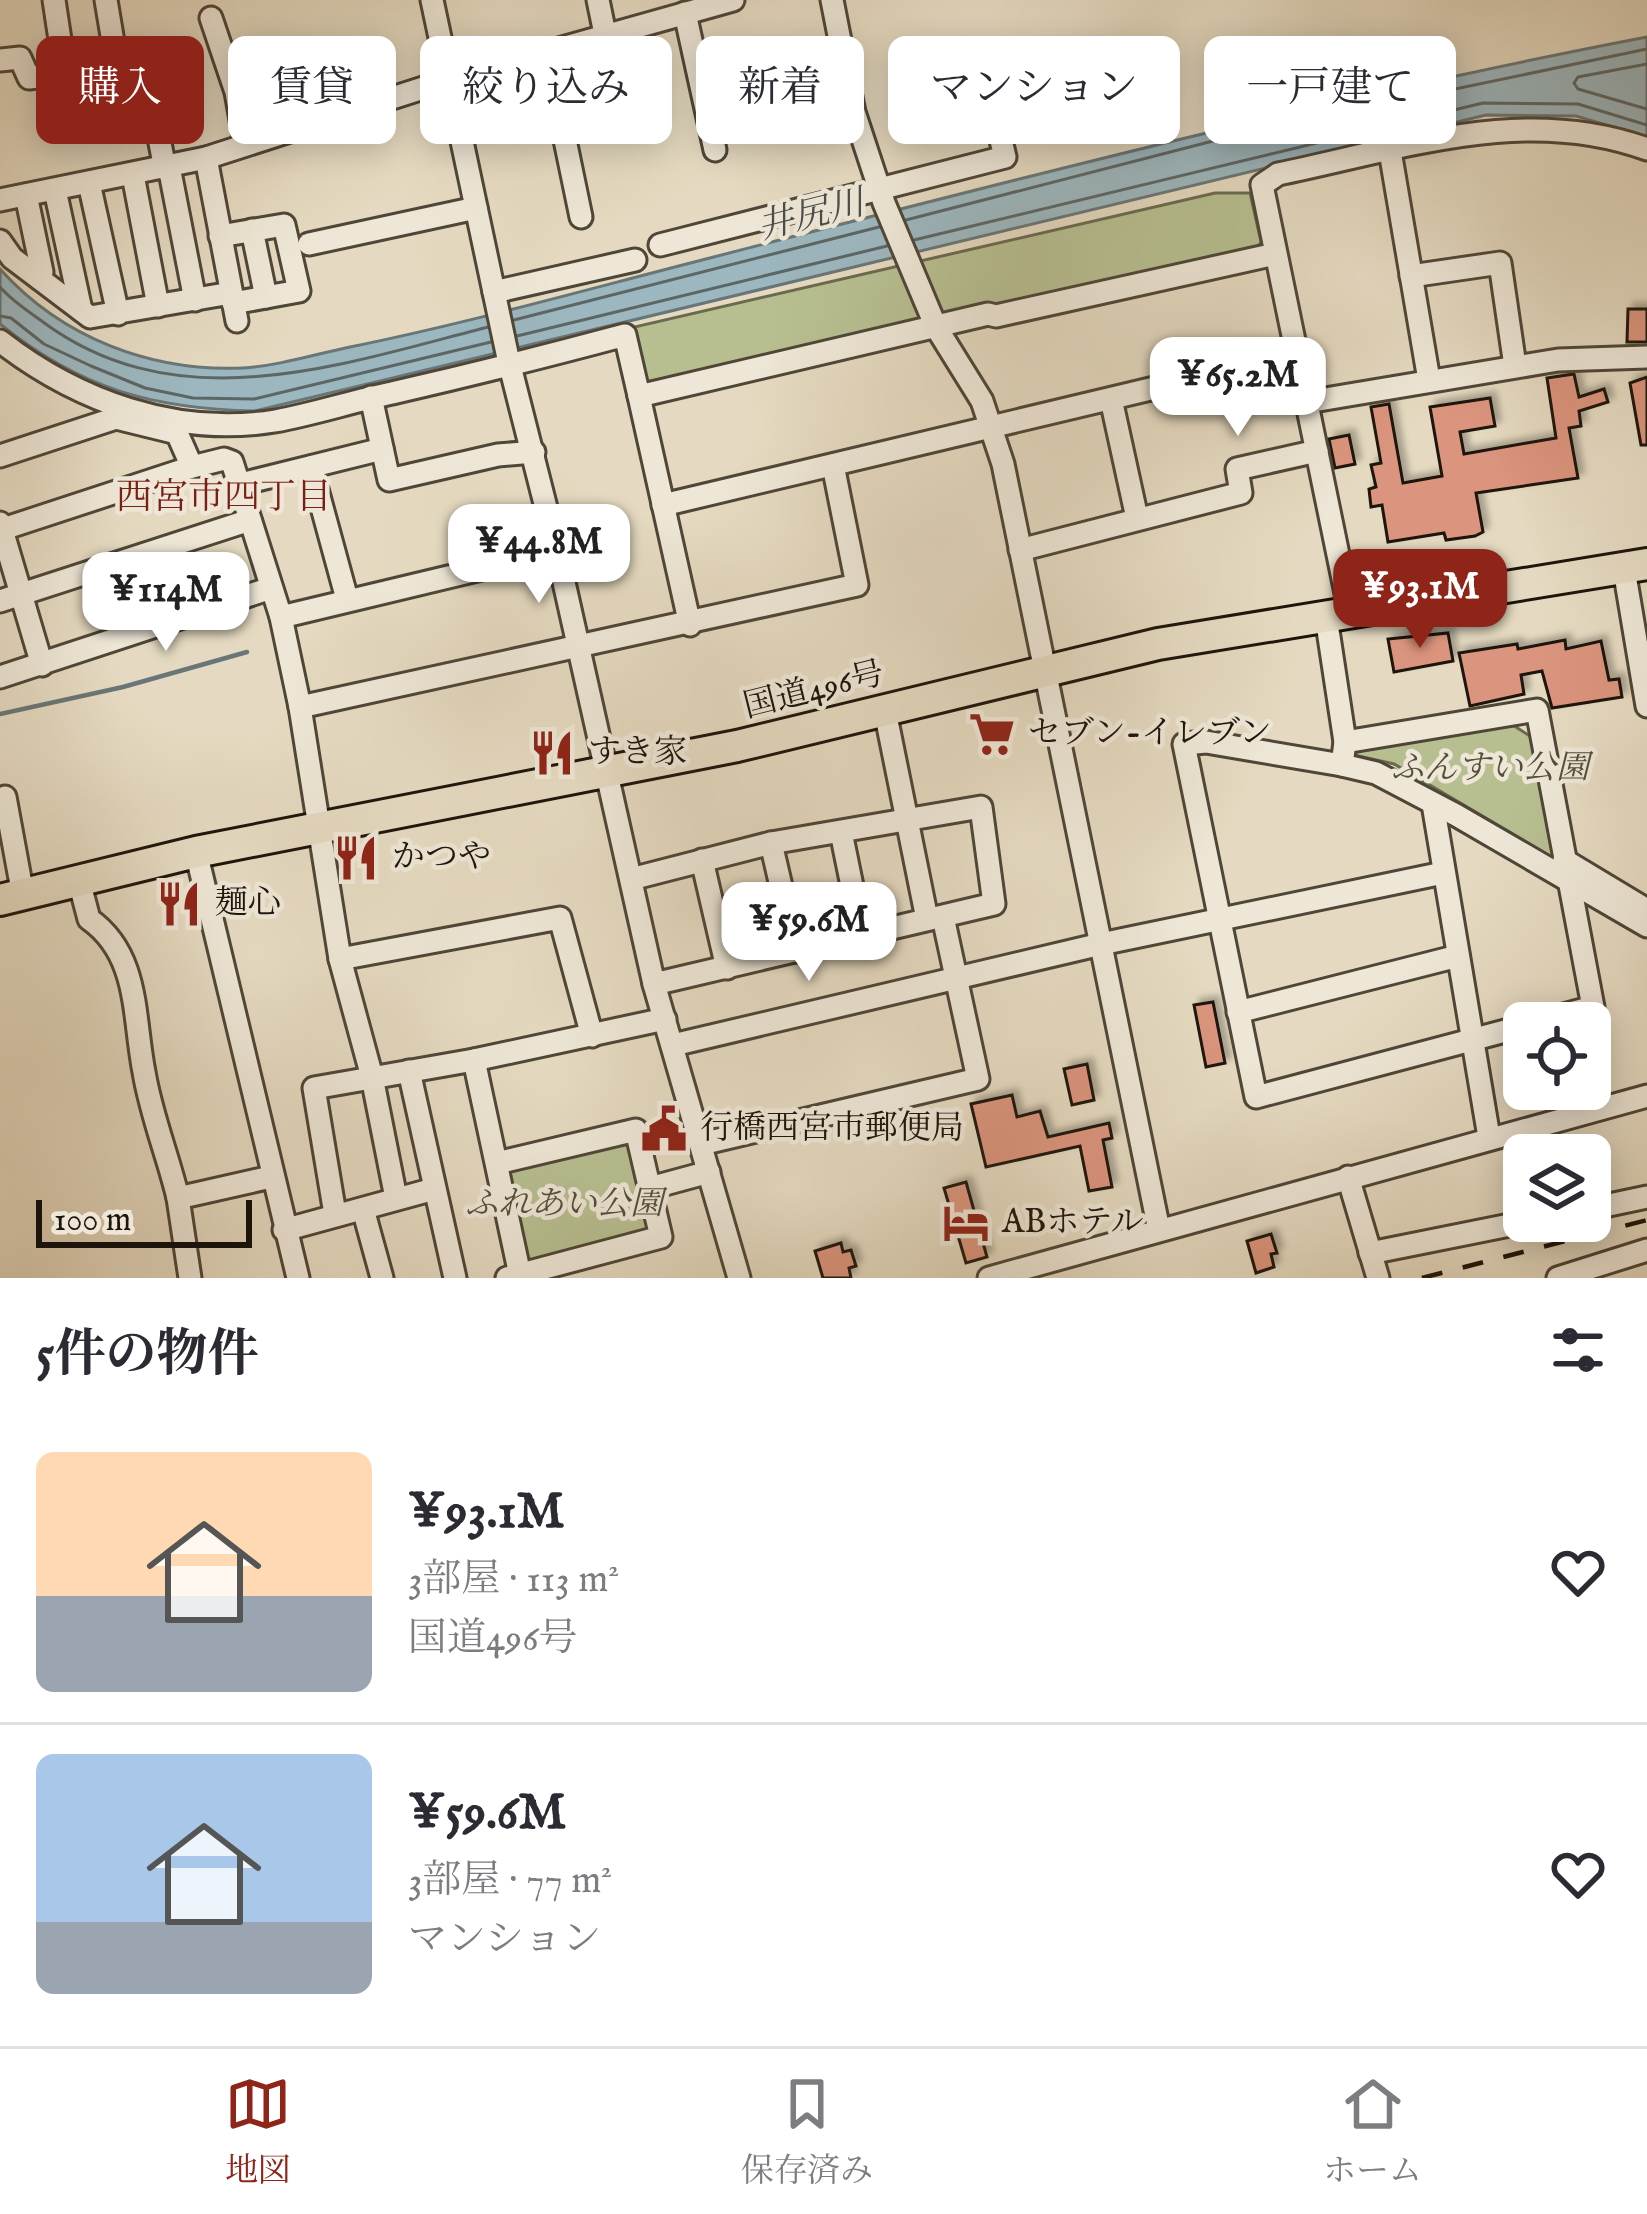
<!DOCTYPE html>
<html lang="ja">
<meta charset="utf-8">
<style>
:root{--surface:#fff;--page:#f2f2f3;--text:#2b2b33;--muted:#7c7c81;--line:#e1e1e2;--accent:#8f2418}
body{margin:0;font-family:"IM FELL English","Noto Serif JP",serif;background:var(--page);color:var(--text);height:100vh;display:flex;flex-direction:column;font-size:45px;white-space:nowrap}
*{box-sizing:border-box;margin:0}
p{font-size:39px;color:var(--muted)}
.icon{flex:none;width:66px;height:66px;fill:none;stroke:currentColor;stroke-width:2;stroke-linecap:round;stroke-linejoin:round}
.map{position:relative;height:1278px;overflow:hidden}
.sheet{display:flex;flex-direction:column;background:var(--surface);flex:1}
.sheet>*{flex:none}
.banner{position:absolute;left:36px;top:36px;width:1575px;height:108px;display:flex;gap:24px}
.tools{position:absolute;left:1503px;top:1002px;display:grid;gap:24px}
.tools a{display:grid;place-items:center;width:108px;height:108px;border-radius:18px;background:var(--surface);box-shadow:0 6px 30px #0003;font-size:60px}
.scale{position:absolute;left:36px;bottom:30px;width:216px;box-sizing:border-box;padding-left:12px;border:6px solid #1d140b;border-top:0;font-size:33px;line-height:42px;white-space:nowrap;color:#1d140b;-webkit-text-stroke:9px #eee7d7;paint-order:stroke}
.price{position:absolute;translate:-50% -102px;padding:0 27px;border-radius:24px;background:#fff;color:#222;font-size:39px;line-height:78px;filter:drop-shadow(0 3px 6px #0008)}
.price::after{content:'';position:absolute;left:50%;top:72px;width:36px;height:27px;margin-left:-18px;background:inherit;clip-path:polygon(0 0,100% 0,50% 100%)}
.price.active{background:var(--accent);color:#fff}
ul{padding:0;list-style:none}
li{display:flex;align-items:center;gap:36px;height:300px;padding:0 36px}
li+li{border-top:3px solid var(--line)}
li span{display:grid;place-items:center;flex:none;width:336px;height:240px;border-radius:18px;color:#555}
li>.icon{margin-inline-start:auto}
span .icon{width:144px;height:144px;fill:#fffc;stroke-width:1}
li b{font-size:51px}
h2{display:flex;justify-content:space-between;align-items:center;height:144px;padding:0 36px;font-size:51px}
.pill{padding:0 42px;border-radius:18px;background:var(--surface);box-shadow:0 6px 30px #0003;font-size:42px;line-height:108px}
.pill.active{background:var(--accent);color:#fff}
.dock{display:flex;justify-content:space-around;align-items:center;height:168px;border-top:3px solid var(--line);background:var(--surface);font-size:33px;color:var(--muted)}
.dock a{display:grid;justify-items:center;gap:6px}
.dock .active{color:var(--accent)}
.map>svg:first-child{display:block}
.green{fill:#b7bf91;stroke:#6a6a4e;stroke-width:3}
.water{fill:#9cb7bf;stroke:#697677;stroke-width:3}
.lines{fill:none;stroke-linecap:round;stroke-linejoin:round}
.shore{stroke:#5c6665;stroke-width:3}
.stream{stroke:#697677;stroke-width:4.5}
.building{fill:#db947d;stroke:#1d140b;stroke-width:3;filter:url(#shadow)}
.minor-casing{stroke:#4f4638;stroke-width:27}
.highway-casing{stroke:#1d140b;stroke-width:36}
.minor{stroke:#eee7d7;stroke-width:21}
.highway{stroke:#e5dac1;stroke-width:30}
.rail{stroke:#1d140b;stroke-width:4.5;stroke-dasharray:21 21;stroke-linecap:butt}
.labels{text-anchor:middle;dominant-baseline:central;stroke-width:9;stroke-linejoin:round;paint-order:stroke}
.street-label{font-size:33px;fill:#1d140b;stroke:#eee7d7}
.poi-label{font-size:33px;fill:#1d140b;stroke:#eee7d7;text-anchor:start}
.park-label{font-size:33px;font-style:italic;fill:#53503a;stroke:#eee7d7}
.water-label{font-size:36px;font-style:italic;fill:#494d4a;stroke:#eee7d7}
.neighbourhood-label{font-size:36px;fill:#7a1f14;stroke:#eee7d7}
</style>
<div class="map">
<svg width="1647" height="1278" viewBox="0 0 1647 1278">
<defs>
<filter id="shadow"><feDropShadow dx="5.5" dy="-5.5" stdDeviation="3" flood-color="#0004"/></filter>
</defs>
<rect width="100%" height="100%" fill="#e5dac1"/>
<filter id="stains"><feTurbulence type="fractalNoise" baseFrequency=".00167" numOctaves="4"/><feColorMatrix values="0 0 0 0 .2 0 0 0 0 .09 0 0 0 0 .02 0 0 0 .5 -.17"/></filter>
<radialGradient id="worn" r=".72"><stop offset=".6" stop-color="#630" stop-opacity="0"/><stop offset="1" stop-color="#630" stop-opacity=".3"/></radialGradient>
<!-- green -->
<g class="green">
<polygon points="1215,193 1250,193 1261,242 1257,249 650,388 643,384 630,328"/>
<polygon points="1508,722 1533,738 1557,860 1394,764 1354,755 1356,744"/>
<polygon points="628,1140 655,1233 525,1263 505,1172 510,1167"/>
</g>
<!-- water -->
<path class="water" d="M1647,37V137L1576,116L1486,115L255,411C154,409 80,389 0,324V269C62,338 151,372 243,368C278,366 316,354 350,347C468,323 585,290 702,260C1017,179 1328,98 1647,37Z"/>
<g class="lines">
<!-- shore -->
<g class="shore">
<polyline points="1647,64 1578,77 1574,83 1578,89 1647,109"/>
<polyline points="906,220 1244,133 1647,49"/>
<polyline points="914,240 1483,103 1578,104 1647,125"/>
<path d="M0,287C12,301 28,311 43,322C178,422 340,365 488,327"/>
<polyline points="0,316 11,318 44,344 91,366 145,388 193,398 254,399 491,342"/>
<polyline points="514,320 879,227"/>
<polyline points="517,336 887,246"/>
</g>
<!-- stream -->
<g class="stream">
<polyline points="590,654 683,633"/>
<polyline points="0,714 123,687 247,652"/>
</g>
</g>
<!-- building -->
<g class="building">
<polygon points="1628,309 1647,309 1647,342 1627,342"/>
<polygon points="1574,374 1579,397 1604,389 1608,402 1579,411 1581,426 1569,428 1578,478 1476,493 1483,532 1475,536 1446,540 1444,533 1388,542 1382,505 1371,507 1369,489 1376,487 1371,465 1381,463 1371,407 1389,404 1403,483 1442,476 1430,407 1490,398 1495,426 1460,432 1464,454 1556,438 1547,378"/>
<polygon points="1647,377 1647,445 1641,445 1630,383"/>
<polygon points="1349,435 1355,464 1335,468 1329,439"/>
<polygon points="1448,633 1453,661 1394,672 1388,639"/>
<polygon points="1565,640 1566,649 1601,641 1609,680 1619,679 1622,697 1552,708 1542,671 1521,675 1524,694 1470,706 1459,653 1517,644 1518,649"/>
<polygon points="1213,1002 1225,1063 1206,1067 1194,1005"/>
<polygon points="1087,1064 1094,1100 1072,1105 1064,1069"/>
<polygon points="1012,1095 1017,1117 1040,1111 1048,1137 1109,1123 1112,1138 1103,1140 1112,1187 1089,1191 1080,1146 986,1167 971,1104"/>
<polygon points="966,1182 987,1257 966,1263 944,1188"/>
<polygon points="1271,1234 1277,1253 1271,1254 1274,1267 1256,1273 1247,1241"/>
<polygon points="841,1243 843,1252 851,1250 856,1266 849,1268 851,1278 823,1278 815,1251"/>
</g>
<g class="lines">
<!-- minor casing -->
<g class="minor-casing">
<g id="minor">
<polyline points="54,0 65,73"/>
<polyline points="106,0 117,66"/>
<polyline points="432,0 508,358 557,551 654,984 739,1278"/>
<polyline points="598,0 605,34"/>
<polyline points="832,0 854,112 884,203 936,327 982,401 1003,464 1159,1230"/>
<polyline points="685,13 715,150"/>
<polyline points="211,18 236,92 245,143"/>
<polyline points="589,41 603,110"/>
<polyline points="547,53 581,217"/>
<polyline points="0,60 20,58 29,78 138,64 146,70 165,169"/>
<polyline points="773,94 847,73"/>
<polyline points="1390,151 1429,380"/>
<polyline points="206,158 237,321"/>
<polyline points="133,175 158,306"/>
<polyline points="171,177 195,300"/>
<polyline points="89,183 118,314"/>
<polyline points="55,190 81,310"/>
<polyline points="26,195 42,272 40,279"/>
<polyline points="0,200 206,158 448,80 733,0"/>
<polyline points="252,230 266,297"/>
<polyline points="220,236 284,225 299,291 233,303"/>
<polyline points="0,241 12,258 90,317 231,293"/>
<polyline points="309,244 476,208"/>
<polyline points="660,245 1005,157 998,128 1018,123"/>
<polyline points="1411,276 1500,263 1515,366"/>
<polyline points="494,292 635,260"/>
<path d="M0,341C77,401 176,437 275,421C314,414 353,401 392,393C470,375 547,356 625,335L639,396L988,314L996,316L1275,254"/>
<polyline points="639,396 690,625"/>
<polyline points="371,397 389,480 498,455 534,452"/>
<polyline points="1111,399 1137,518"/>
<polyline points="1307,402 1558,360 1647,357"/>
<polyline points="0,456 116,418 177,433 192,467"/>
<polyline points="311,467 347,599"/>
<polyline points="241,484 382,449"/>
<polyline points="663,505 1184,381"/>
<polyline points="0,523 42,665"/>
<polyline points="0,530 192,467 224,459 232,462 281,617 300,707 340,959 372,1077 396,1198"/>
<polyline points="1020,550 1241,493 1237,469 1317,451"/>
<polyline points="1624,569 1647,706"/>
<polyline points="0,601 250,520"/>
<path d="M1350,613L1262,185L1278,174C1401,149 1524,104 1647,149"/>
<polyline points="281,617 557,551"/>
<polyline points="1326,617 1345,742 1342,765 1376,773 1456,815 1647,926"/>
<polyline points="0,677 271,588"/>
<polyline points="300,707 857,585 833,465"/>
<polyline points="885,711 927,919"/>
<polyline points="1345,742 1537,710 1593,1007 1534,1023"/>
<polyline points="1342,765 1206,742 1184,744 1256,1097 1524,1026"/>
<polyline points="5,797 23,895"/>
<polyline points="1433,804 1489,1137"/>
<polyline points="841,832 862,935"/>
<polyline points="771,843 796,951"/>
<polyline points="196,852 298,1278"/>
<polyline points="702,860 727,968"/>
<polyline points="1564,860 1647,910"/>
<polyline points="631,879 771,843 981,807 994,904 654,984"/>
<path d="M79,881L89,919C140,955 133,1017 144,1072C151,1115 168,1156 178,1198"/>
<polyline points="340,959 560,918 592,1036"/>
<polyline points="1238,1012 1458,956"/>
<polyline points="673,1045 1101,944 1443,873"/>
<polyline points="474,1060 520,1275"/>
<polyline points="409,1071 455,1278"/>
<polyline points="701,1144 978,1079 943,917"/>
<polyline points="497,1163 636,1130 661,1237 507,1278"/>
<polyline points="1348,1177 1378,1278"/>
<polyline points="650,1188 709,1172"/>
<polyline points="363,1209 382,1278"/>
<polyline points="1590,1209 1647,1197"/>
<polyline points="335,1214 314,1088 474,1060 665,1019"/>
<polyline points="284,1230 434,1189"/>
<polyline points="1370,1253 1530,1221"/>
<polyline points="190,1278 178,1198 271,1177"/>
<polyline points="989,1278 1647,1096"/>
<polyline points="1558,1278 1647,1250"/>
</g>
</g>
<!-- highway casing -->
<g class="highway-casing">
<polyline id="highway" points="0,900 196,852 737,746 1158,644 1647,564"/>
</g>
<!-- minor -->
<use href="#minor" class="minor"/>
<!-- highway -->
<use href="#highway" class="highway"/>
<!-- rail -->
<polyline class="rail" points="1422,1278 1647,1220"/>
</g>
<!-- icons -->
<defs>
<g id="supermarket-bare" transform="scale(3.6)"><path d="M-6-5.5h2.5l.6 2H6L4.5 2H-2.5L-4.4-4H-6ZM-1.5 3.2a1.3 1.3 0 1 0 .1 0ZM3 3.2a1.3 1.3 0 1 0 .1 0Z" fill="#8f2418" stroke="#eee7d7" stroke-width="2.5" paint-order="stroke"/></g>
<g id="restaurant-bare" transform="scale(3.6)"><path d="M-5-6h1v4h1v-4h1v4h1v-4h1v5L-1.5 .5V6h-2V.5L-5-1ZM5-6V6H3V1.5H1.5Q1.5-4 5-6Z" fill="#8f2418" stroke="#eee7d7" stroke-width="2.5" paint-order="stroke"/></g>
<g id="civic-bare" transform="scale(3.6)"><path d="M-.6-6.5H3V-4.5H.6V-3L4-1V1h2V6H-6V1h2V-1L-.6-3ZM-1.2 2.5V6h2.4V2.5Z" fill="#8f2418" stroke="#eee7d7" stroke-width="2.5" paint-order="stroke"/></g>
<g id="hotel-bare" transform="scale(3.6)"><path d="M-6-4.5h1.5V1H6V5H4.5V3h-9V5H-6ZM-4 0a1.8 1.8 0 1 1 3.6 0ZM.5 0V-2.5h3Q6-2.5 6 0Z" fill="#8f2418" stroke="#eee7d7" stroke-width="2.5" paint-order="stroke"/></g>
</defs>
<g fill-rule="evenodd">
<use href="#supermarket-bare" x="992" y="734"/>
<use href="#restaurant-bare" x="552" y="753"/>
<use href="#restaurant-bare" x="356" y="858"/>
<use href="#restaurant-bare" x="179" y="904"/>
<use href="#civic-bare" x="664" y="1129"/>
<use href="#hotel-bare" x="966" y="1223"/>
</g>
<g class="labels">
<!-- street labels -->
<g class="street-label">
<text transform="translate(814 691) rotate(-14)">国道496号</text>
</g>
<!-- poi labels -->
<g class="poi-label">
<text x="1028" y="734">セブン-イレブン</text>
<text x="588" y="753">すき家</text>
<text x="392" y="858">かつや</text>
<text x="215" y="904">麺心</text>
<text x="700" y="1129">行橋西宮市郵便局</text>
<text x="1002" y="1223">ABホテル</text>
</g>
<!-- park labels -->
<g class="park-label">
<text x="1490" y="769">ふんすい公園</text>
<text x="564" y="1205">ふれあい公園</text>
</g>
<!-- water labels -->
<g class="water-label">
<text transform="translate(811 216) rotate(-14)">井尻川</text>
</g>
<!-- neighbourhood labels -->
<g class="neighbourhood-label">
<text x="224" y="498">西宮市四丁目</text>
</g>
</g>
<rect width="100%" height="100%" filter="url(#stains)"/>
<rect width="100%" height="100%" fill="url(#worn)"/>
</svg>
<div class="tools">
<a><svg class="icon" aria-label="locate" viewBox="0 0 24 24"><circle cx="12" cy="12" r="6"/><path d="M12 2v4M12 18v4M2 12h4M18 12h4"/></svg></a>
<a><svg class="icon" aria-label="layers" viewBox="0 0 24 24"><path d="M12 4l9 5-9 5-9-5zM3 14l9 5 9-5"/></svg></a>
</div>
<div class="scale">100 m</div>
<b class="price" style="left:1238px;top:439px">¥65.2M</b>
<b class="price" style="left:539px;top:606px">¥44.8M</b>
<b class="price active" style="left:1420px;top:651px">¥93.1M</b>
<b class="price" style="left:166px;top:654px">¥114M</b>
<b class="price" style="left:809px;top:984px">¥59.6M</b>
<div class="banner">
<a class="pill active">購入</a>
<a class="pill">賃貸</a>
<a class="pill">絞り込み</a>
<a class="pill">新着</a>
<a class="pill">マンション</a>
<a class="pill">一戸建て</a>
</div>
</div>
<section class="sheet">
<h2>5件の物件<svg class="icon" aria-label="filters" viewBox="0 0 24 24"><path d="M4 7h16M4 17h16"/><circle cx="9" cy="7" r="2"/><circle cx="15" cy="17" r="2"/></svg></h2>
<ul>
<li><span style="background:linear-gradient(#ffd9b3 60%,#9aa5b1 0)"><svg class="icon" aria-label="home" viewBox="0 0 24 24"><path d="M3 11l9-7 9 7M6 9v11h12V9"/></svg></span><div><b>¥93.1M</b><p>3部屋 · 113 m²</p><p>国道496号</p></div><svg class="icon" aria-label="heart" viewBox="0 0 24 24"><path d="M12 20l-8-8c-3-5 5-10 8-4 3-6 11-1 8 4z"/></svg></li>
<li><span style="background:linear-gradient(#a9c7e8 70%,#9aa5b1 0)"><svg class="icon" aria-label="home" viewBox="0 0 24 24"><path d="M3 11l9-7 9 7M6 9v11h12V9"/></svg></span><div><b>¥59.6M</b><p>3部屋 · 77 m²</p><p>マンション</p></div><svg class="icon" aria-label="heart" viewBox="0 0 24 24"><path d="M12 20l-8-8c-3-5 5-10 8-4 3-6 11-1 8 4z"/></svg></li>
</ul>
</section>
<nav class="dock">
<a class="active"><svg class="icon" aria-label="map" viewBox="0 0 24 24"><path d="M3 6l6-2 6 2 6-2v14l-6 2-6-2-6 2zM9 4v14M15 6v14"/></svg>地図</a>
<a><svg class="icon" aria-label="saved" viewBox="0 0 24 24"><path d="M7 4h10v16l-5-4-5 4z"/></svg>保存済み</a>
<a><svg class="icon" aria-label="home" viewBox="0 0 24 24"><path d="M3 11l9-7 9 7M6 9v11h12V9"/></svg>ホーム</a>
</nav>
